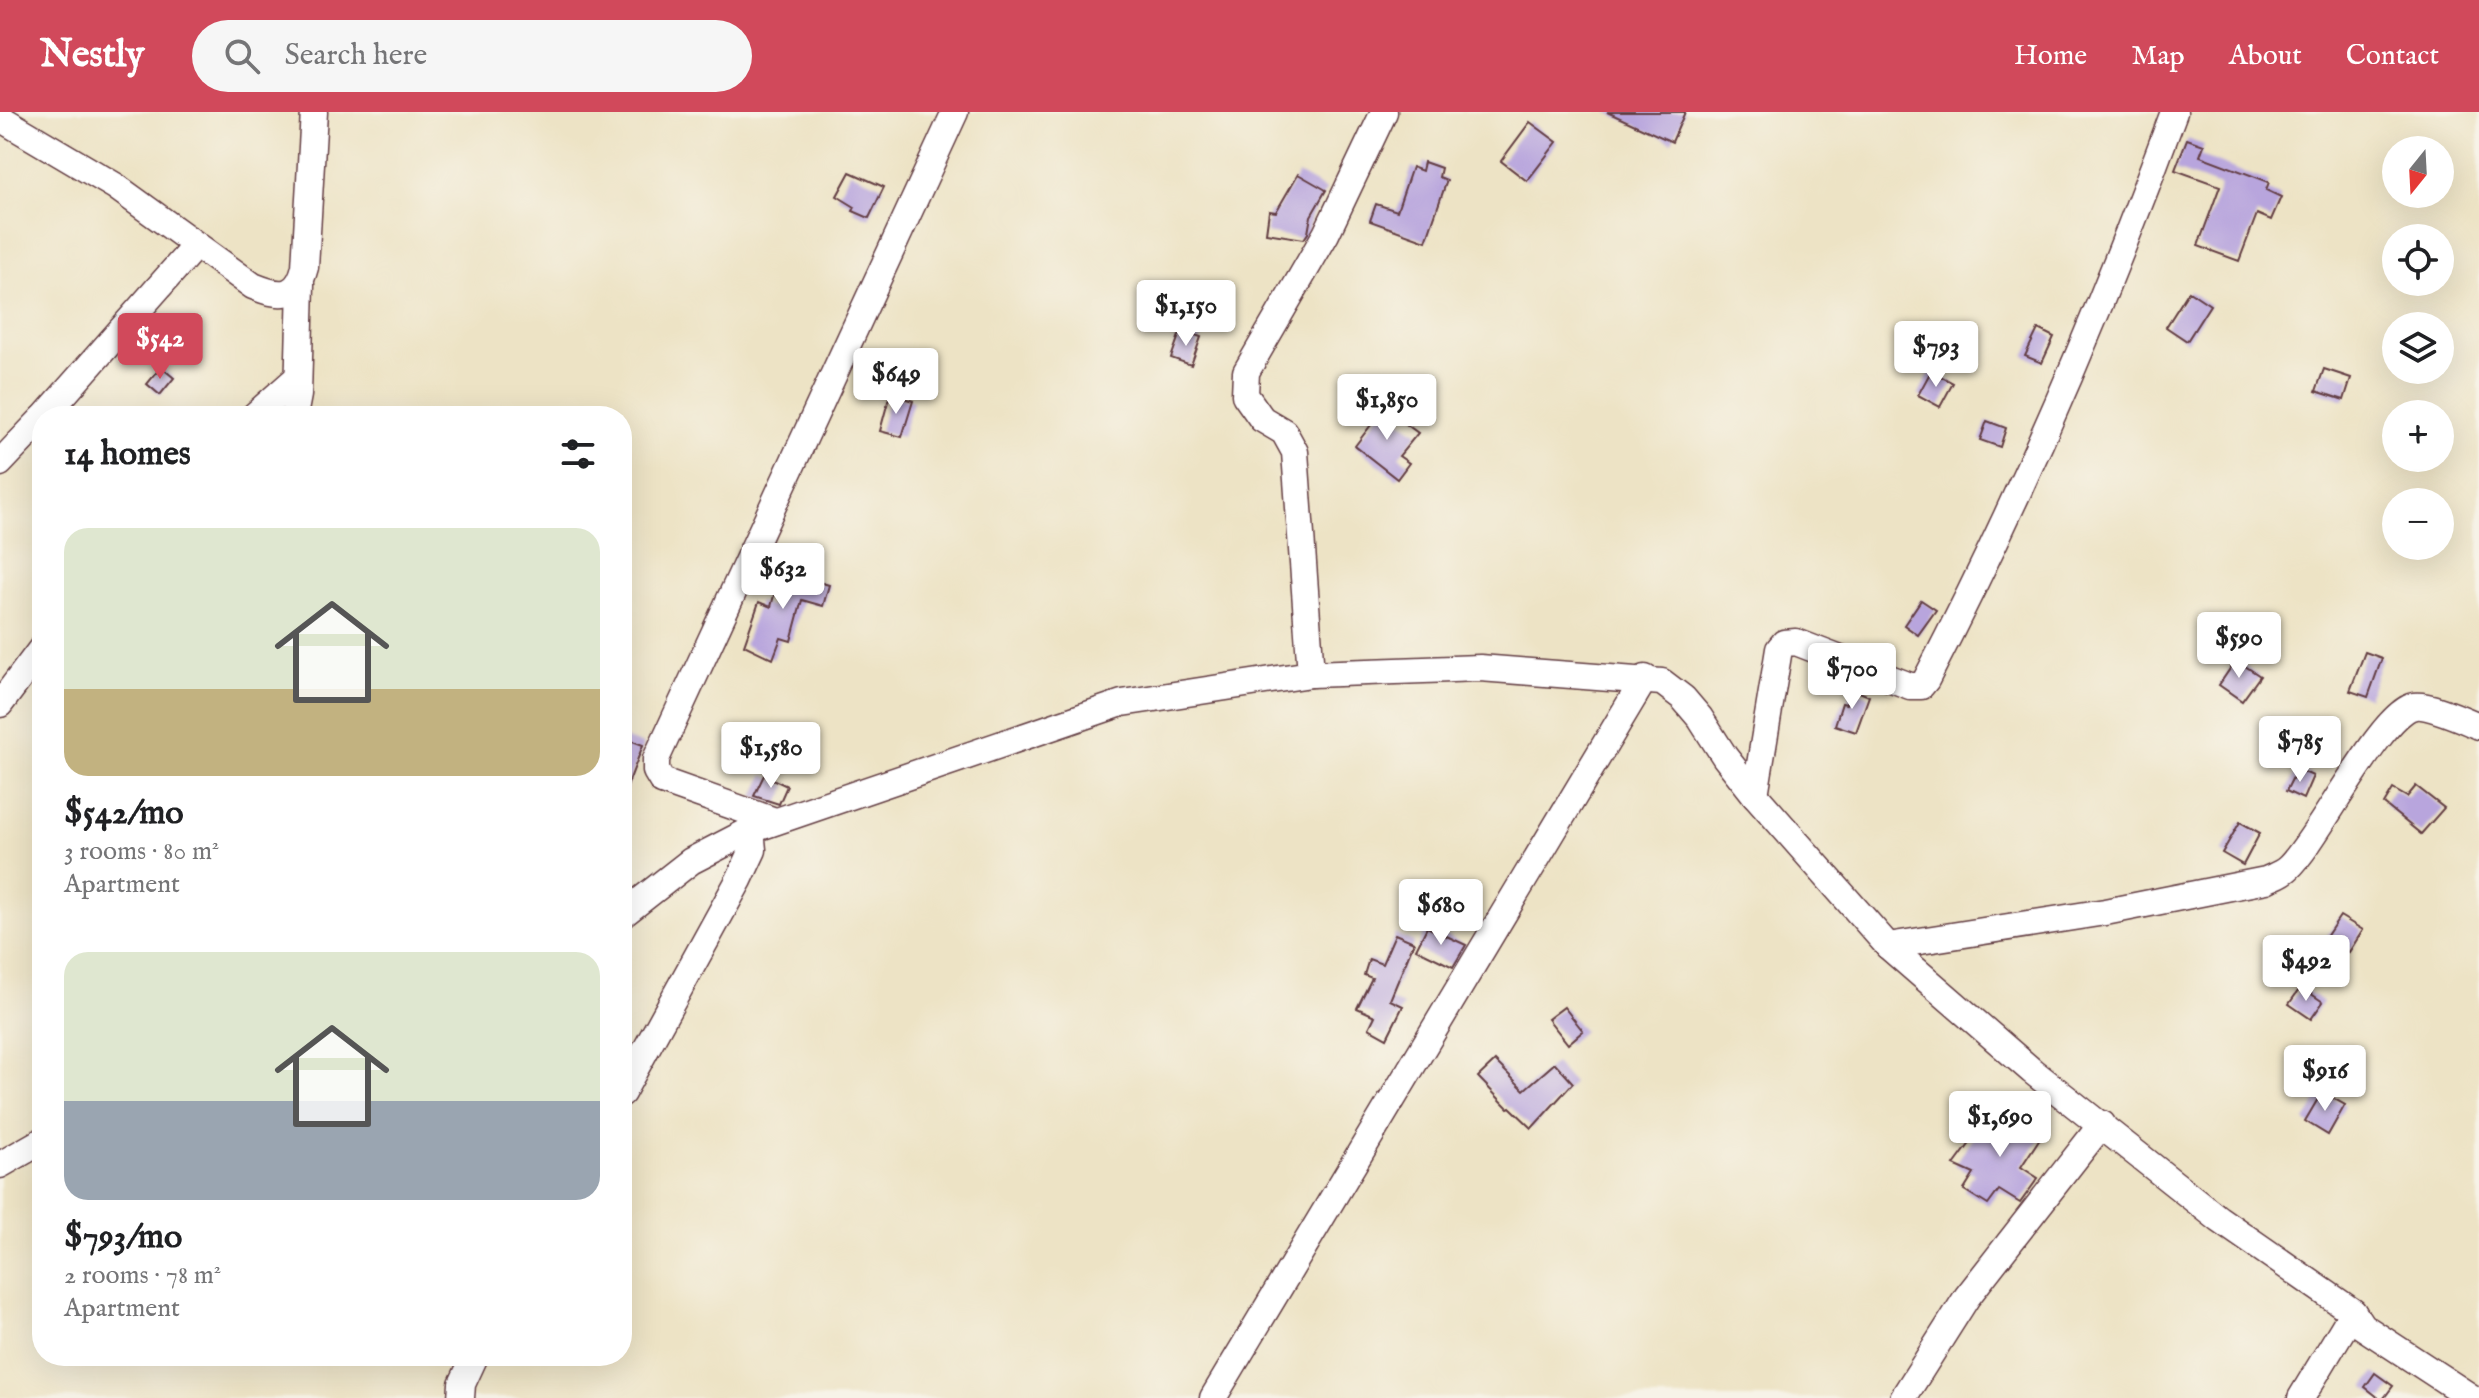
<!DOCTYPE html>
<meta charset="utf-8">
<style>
:root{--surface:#fff;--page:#f6f6f6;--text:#202124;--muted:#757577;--accent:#d1495b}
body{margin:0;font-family:"IM FELL English",serif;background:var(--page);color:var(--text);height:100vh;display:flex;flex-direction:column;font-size:30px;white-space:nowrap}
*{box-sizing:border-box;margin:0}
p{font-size:26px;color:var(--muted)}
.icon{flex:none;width:44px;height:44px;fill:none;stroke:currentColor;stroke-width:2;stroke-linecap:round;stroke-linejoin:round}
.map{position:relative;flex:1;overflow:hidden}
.panel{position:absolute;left:32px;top:294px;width:600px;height:960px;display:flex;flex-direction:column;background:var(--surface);border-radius:32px;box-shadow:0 8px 32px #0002}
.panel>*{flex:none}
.needle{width:52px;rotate:198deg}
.tools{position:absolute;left:2382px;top:24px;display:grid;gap:16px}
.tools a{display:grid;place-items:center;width:72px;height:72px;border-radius:50%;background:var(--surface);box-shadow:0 8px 32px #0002;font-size:40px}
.price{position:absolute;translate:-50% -68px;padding:0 18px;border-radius:8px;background:#fff;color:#222;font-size:26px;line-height:52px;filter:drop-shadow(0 2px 4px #0008)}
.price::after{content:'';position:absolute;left:50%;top:48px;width:24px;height:18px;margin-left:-12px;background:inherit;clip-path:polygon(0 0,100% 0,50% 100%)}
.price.current{background:var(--accent);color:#fff}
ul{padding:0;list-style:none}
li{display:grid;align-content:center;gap:16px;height:424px;padding:0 32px}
li span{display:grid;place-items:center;height:248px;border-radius:24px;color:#555}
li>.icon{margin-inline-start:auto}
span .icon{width:144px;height:144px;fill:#fffc;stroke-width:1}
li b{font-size:34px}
h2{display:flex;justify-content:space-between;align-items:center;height:96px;padding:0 32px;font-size:34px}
header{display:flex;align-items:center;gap:48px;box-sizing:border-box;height:112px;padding:0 40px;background:var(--accent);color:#fff}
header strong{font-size:38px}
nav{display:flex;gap:44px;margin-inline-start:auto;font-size:28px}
.search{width:560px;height:72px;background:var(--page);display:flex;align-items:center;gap:20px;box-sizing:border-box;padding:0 28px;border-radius:44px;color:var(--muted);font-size:30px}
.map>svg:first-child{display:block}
.building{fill:#b8a5dd}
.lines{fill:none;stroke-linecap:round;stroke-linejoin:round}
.minor-casing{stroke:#623c42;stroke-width:29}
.minor{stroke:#fff;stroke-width:26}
</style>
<header>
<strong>Nestly</strong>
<div class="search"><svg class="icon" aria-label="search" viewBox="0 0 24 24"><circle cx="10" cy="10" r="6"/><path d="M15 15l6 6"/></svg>Search here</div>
<nav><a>Home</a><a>Map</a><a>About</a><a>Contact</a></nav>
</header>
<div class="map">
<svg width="2479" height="1286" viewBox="0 0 2479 1286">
<rect width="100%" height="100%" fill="#f7f3e8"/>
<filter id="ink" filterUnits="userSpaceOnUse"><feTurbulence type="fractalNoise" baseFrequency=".0125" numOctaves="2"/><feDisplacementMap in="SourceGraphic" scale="16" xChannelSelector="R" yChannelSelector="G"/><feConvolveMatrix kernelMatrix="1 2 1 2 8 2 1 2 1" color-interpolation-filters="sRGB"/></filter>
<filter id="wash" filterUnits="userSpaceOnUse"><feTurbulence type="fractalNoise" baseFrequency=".006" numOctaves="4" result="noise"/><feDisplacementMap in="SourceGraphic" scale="32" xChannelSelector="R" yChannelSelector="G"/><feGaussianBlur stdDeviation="1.8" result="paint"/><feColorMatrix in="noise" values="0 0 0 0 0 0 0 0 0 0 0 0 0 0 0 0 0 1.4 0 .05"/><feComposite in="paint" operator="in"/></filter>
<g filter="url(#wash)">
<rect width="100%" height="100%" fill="#ede3c5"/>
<g id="blocks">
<!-- building -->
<g class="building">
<polygon points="1607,0 1685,0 1672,30"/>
<polygon points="1530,10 1557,30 1527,69 1501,49"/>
<polygon points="2187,27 2204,33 2200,44 2269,70 2266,78 2281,85 2271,108 2257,102 2239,149 2198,134 2220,74 2175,58"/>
<polygon points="1424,50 1441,56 1439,65 1447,68 1426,129 1370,109 1376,92 1397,99 1412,55 1422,59"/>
<polygon points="850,60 884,75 869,106 853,99 855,95 837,84"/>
<polygon points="1298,62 1326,78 1311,104 1308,121 1304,127 1266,121 1269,99 1276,100"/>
<polygon points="2189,179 2210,193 2187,229 2166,215"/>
<polygon points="2038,217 2054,225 2042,251 2025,244"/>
<polygon points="1181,218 1201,225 1191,253 1171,246"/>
<polygon points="161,255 174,266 160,283 147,272"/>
<polygon points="2324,257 2351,266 2344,288 2316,279"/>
<polygon points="1931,259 1953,271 1940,295 1918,283"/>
<polygon points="890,282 913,289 902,325 880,319"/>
<polygon points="1384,296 1418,321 1399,344 1409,351 1397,367 1355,334"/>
<polygon points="1987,309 2006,316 2000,335 1980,328"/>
<polygon points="782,452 800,457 798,464 829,473 823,494 802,488 791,529 781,526 773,547 744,533 759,490 771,495"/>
<polygon points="1921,488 1936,498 1918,523 1904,513"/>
<polygon points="2365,540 2382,546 2368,585 2350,579"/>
<polygon points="2236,548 2260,564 2242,589 2219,573"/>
<polygon points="1852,577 1869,584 1856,620 1835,613 1842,591 1846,592"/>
<polygon points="622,625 643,633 623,685 622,685"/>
<polygon points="2297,657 2313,664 2303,687 2286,679"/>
<polygon points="764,663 787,674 779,692 754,684"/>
<polygon points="2416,674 2444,696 2421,722 2384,692 2393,677 2407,685"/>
<polygon points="2240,710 2260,721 2243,753 2222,741"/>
<polygon points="2340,804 2363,818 2349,840 2326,825"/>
<polygon points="1427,815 1466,833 1453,855 1416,837"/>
<polygon points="1395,822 1414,830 1390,888 1403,894 1387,926 1369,916 1375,904 1357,896 1372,866 1364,863 1369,847 1382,852"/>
<polygon points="2301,875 2323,890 2311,907 2289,892"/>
<polygon points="1564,895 1583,919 1568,932 1548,907"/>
<polygon points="1495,949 1524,978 1555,951 1573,971 1532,1016 1510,995 1508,996 1478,965"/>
<polygon points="2322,980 2345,993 2328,1023 2305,1009"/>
<polygon points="1986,1000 2022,1010 2042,1023 2021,1055 2038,1066 2020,1091 1999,1078 1988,1093 1964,1078 1974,1062 1954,1053 1982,1015"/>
<polygon points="2375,1261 2393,1274 2384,1286 2379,1286 2365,1275"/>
</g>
</g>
</g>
<g filter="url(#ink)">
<use href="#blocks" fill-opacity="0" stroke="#623c42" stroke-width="2"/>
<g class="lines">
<!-- minor casing -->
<g class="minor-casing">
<g id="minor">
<path d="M0,6L115,74L253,174C280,185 297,187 305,155L314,0"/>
<polyline points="45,304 196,133"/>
<polyline points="254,304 298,265"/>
<polyline points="294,304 298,283 301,172"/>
<polyline points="0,351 42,307"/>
<polyline points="1311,562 1295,340 1284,320 1262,307 1245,283 1246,260 1326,122 1384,0"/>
<polyline points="0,592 42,536"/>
<path d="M1755,683L1779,537L1784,531L1796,530L1910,574H1921L1926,568C2021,385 2103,194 2174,0"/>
<polyline points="775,709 662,669 656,659 656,647 955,0"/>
<polyline points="622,803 691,749 751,718 1122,591 1311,562 1480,556 1662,570 1683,586 1700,606 1725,645 1755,683 1888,834 2032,959 2219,1107 2353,1200 2362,1214 2472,1286"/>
<path d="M1888,834L2105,800L2266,768C2274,764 2282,762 2288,756C2317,730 2382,598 2415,594C2429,592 2464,608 2479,614"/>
<polyline points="622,981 739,768 753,738 751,718"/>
<polyline points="0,1053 42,1029"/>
<polyline points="461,1286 462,1272 475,1244"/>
<polyline points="1213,1286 1645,566"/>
<polyline points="1903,1286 1967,1185 2102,1012"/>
<polyline points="2301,1286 2353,1200"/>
</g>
</g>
<!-- minor -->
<use href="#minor" class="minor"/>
</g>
</g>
</svg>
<div class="tools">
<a><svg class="needle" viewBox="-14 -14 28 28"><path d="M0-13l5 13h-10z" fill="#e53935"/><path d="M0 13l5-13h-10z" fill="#757577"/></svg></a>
<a><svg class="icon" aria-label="locate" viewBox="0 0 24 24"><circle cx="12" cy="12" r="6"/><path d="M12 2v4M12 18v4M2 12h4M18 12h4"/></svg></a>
<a><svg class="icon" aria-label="layers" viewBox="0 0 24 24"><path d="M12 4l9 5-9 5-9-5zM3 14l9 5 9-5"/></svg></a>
<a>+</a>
<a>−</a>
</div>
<b class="price" style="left:1186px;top:236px">$1,150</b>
<b class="price current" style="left:160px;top:269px">$542</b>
<b class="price" style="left:1936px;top:277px">$793</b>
<b class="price" style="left:896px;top:304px">$649</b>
<b class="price" style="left:1387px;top:330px">$1,850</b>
<b class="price" style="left:783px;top:499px">$632</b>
<b class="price" style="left:2239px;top:568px">$590</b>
<b class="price" style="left:1852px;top:599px">$700</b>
<b class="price" style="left:2300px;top:672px">$785</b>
<b class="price" style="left:771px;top:678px">$1,580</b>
<b class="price" style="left:1441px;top:835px">$680</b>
<b class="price" style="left:2306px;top:891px">$492</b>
<b class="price" style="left:2325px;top:1001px">$916</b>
<b class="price" style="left:2000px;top:1047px">$1,690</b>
<section class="panel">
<h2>14 homes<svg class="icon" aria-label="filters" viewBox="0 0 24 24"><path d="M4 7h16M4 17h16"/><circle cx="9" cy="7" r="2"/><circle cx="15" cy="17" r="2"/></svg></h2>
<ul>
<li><span style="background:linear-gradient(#dfe7d0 65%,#c2b280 0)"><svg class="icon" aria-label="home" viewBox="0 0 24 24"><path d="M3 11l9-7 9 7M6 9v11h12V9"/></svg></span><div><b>$542/mo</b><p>3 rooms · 80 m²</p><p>Apartment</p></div></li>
<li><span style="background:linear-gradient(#dfe7d0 60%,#9aa5b1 0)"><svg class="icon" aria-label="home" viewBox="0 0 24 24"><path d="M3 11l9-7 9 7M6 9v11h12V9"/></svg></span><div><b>$793/mo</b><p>2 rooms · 78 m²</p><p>Apartment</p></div></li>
</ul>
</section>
</div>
